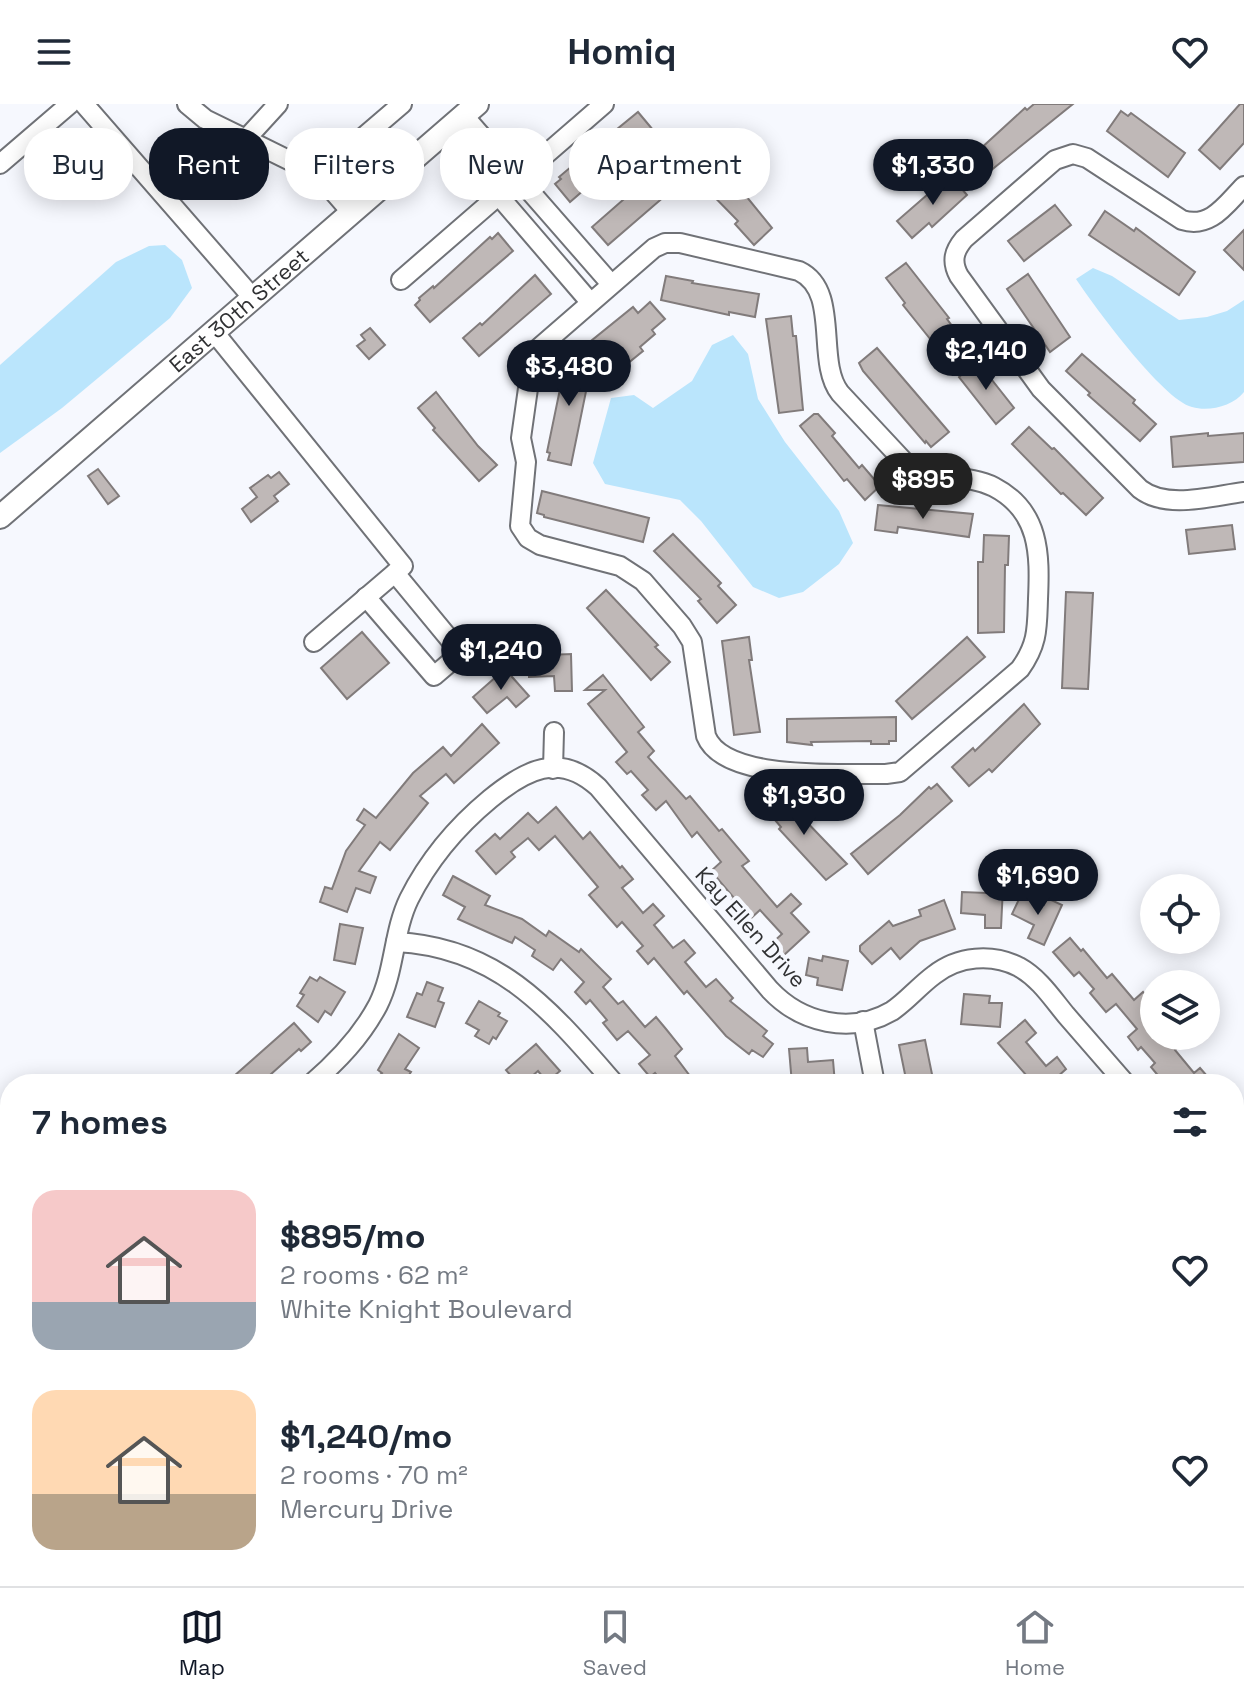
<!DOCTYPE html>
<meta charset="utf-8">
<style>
:root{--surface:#fff;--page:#f6f6f7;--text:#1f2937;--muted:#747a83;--line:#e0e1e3;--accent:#111827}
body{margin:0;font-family:"Space Grotesk",sans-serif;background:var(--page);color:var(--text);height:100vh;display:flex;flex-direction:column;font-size:30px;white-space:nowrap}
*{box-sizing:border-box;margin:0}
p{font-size:26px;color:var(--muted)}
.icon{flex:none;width:44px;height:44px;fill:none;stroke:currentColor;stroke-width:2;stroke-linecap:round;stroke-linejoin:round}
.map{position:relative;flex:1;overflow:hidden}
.side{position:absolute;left:0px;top:970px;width:1244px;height:512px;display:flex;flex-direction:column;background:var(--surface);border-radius:32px 32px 0 0;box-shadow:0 4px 20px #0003}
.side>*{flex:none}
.hud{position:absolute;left:24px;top:24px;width:800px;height:72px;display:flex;gap:16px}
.controls{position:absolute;left:1140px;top:770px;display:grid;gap:16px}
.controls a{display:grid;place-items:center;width:80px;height:80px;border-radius:50%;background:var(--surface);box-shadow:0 4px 20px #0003;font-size:40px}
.price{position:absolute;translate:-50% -68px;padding:0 18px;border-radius:28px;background:var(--accent);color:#fff;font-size:26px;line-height:52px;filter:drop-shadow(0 2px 4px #0008)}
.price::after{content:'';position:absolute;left:50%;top:48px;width:24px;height:18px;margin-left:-12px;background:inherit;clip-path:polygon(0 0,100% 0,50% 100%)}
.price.active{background:#222;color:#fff}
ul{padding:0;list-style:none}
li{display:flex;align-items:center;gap:24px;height:200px;padding:0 32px}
li span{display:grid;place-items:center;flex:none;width:224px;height:160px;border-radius:24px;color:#555}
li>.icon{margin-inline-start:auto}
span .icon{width:96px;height:96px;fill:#fffc;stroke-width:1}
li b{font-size:34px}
h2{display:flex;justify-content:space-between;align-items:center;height:96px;padding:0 32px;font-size:34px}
.tag{padding:0 28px;border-radius:32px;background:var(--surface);box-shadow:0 4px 20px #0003;font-size:28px;line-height:72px}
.tag.active{background:var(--accent);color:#fff}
header{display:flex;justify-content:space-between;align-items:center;height:104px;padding:0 32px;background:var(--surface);font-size:36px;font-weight:700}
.dock{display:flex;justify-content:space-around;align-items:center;height:112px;border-top:2px solid var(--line);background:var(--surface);font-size:22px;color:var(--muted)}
.dock a{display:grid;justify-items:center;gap:4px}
.dock .active{color:var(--accent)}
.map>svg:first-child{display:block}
.water{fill:#bae5fc}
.building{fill:#bfb8b7;stroke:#817b7b;stroke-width:2}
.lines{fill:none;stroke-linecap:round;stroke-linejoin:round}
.minor-casing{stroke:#707277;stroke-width:22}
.major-casing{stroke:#707277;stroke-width:26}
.minor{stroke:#fff;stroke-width:18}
.major{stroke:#fff;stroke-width:22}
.labels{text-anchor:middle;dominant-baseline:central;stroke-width:8;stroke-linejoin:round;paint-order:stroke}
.street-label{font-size:22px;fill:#303133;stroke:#f6f8fe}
</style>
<header><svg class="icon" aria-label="menu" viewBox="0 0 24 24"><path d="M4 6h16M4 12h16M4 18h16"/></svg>Homiq<svg class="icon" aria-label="heart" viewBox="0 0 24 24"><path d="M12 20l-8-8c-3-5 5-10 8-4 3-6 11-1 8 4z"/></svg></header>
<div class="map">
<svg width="1244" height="1482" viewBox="0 0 1244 1482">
<rect width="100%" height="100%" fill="#f6f8fe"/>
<!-- water -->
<g class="water">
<polygon points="165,141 182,156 192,184 170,214 62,304 0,349 0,261 116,158 149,142"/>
<path d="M1093,164L1112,172L1179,216L1207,213L1227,207L1244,196V288C1233,302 1209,308 1192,303C1163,296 1094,202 1076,175Z"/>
<polygon points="733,231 748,250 758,295 785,338 839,407 853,439 839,460 803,488 779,494 753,483 701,417 680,396 605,380 593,359 611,294 634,291 653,304 692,277 712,241"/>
</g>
<!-- building -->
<g class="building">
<polygon points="1034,0 1073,0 979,76 966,58 1025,4 1027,6"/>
<polygon points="1240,0 1244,0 1244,39 1220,65 1199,46"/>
<polygon points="1121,7 1128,12 1131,9 1185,49 1168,73 1107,27"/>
<polygon points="638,8 653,26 570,98 555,80 561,75 559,73 572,62 574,64 589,48"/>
<polygon points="709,53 727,73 729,71 772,124 754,141 735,120 738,117 691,69"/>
<polygon points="663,61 680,79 608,141 592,123"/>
<polygon points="950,71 967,91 932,123 929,119 912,134 897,117"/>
<polygon points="1055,101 1071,121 1024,157 1008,137"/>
<polygon points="1105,107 1134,127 1136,124 1195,168 1179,191 1089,131"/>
<polygon points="1244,126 1244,166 1224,146"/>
<polygon points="498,129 513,147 430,218 415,201 420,196 419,194 433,182 434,184 490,133 492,135"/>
<polygon points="906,159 949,214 947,215 967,242 947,256 903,201 905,199 886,174"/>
<polygon points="1028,170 1070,233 1050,248 1007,185"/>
<polygon points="535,171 551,190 479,252 463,234 480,219 482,221"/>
<polygon points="666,172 693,177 692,179 759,190 755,213 729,208 729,211 661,196"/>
<polygon points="650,198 665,215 652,226 655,230 640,243 643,247 617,268 591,237 633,203 638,209"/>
<polygon points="791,212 793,232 796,232 803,306 779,309 766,215"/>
<polygon points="370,224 385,241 369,255 357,242 365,236 361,231"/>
<polygon points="877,244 949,328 931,343 926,337 925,339 863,267 859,259"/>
<polygon points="571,248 593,253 571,361 548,356 550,349 547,348 566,256 569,256"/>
<polygon points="1082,250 1135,296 1133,299 1156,320 1140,337 1088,291 1090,289 1066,267"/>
<polygon points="977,257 1014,304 996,320 959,273"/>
<polygon points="436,288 478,342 497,361 479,377 433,326 435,324 418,304"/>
<polygon points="814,310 818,310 835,329 832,332 859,364 862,361 880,382 865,396 847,375 844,377 800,322"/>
<polygon points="1029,323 1052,345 1054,344 1103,394 1086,411 1063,389 1061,390 1012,340"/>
<polygon points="1208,329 1208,332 1244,329 1244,358 1173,363 1171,333"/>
<polygon points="98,365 119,392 108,400 88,372"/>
<polygon points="279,368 289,380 274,392 278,397 251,418 242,405 257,393 250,384 268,371 271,374"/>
<polygon points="542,387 649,414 643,438 544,413 544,411 537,409"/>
<polygon points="878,401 973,410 969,433 898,423 897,429 875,426"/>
<polygon points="1232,421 1235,445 1189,450 1186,426"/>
<polygon points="673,430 721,479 718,482 736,501 717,519 698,497 701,495 654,447"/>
<polygon points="984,431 1009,432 1008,461 1005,461 1004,528 978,529 978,458 983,458"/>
<polygon points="606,486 658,541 655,543 670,558 651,576 587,504"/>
<polygon points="1066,488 1093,489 1088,585 1062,584"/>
<polygon points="362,528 389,559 347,595 321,564"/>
<polygon points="749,533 752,556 749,556 760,628 734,631 722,537"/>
<polygon points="967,533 985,553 912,615 896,597"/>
<polygon points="529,544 546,544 546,551 571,550 572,587 555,587 554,572 529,573"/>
<polygon points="505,565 529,592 516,603 507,593 487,609 473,593"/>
<polygon points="603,571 644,623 638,628 654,647 648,653 686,695 690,692 719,727 722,725 749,757 742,762 777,803 791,790 801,800 791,809 809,828 783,852 772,839 782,830 760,806 749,816 732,796 734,794 711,767 721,758 697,728 692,733 666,697 656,706 642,691 648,686 631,667 627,670 616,658 627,648 588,600 605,586 585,586"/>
<polygon points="1024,600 1040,620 992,668 989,665 969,682 952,663 973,644 975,647"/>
<polygon points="896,613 896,637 889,637 889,640 871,640 871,637 811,638 812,641 787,638 787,615"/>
<polygon points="482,620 499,639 454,679 446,670 420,692 428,699 390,746 380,738 359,767 376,773 370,789 356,784 347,808 320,798 325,783 332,785 346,747 365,721 357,716 364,705 376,714 413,669 443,643 451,652"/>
<polygon points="937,680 952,697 868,770 851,750 900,711 929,683 931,685"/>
<polygon points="782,687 801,708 799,710 847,760 826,776 779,725 781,723 764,703"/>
<polygon points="556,703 583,735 590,728 620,764 622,762 633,775 622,784 643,809 653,800 664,812 654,821 673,844 684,836 695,849 685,858 706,883 716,875 733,894 730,897 767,927 763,932 773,940 763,953 752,946 749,950 726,932 687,887 684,890 654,854 648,860 637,847 643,842 622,818 617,823 589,791 598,783 555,732 539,746 528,734 511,748 515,753 496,770 476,747 495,730 500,735 528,709 538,719"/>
<polygon points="453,772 490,792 485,801 522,815 546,832 549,827 579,848 581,845 611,875 603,883 618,900 623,897 645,923 656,913 666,925 682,945 675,952 696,980 664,980 655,969 650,973 639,960 650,951 628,927 617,936 603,919 607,916 590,896 586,900 575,888 584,878 561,855 553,866 532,852 535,846 515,833 512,839 458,815 465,803 443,791"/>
<polygon points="987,782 1003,783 1001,824 985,824 985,811 961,809 962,788 987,789"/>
<polygon points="1021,791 1044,801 1047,794 1062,801 1044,841 1028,834 1034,821 1012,810"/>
<polygon points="944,796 955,825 920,837 900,855 891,844 872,860 860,847 860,842 889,817 893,822 921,812 919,806"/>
<polygon points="340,820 363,824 355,860 334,856"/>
<polygon points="1070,834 1081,847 1083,845 1107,874 1112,870 1134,896 1143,888 1153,900 1148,904 1154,911 1154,932 1167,932 1177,944 1175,946 1194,969 1200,964 1214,980 1181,980 1183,978 1179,973 1171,980 1165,980 1151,963 1155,959 1141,943 1138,946 1128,933 1137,925 1116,900 1106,908 1090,889 1094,885 1079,868 1074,872 1053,848"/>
<polygon points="823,852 848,857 842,886 817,881 818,874 806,871 809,854 822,857"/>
<polygon points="310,873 317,877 320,873 345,888 331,911 325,907 318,918 297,902 304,891 300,889"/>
<polygon points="427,878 443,884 438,897 444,899 435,923 407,913 417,889 422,891"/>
<polygon points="964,890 990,892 989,899 1002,899 1000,923 961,920"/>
<polygon points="479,897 500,909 498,912 507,917 496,935 493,933 489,940 475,932 479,926 466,919"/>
<polygon points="1025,916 1036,929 1026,938 1046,962 1057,953 1066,965 1056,974 1061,980 1034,980 998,939"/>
<polygon points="294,919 311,938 301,947 299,945 260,980 225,980"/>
<polygon points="399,930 419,944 405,965 411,968 403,980 371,980 382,969 378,966"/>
<polygon points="925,936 934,980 907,980 899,941"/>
<polygon points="536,940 560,967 547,978 538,967 523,980 518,980 506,966"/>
<polygon points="807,944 808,958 833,956 835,980 792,980 789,945"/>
</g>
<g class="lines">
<!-- minor casing -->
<g class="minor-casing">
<g id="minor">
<polyline points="84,0 253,194"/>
<polyline points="187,0 205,15 319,71 352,109"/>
<polyline points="464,12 611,180"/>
<polyline points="444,28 590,198"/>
<polyline points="246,35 278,0"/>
<polyline points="0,60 70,0"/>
<polyline points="319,71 402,0"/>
<path d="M1244,82C1226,100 1211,125 1182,116L1087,54L1073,50L1055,56L964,135C954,147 951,157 959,172L1041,285L1140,385C1167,406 1212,392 1244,388"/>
<path d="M665,139H680L799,167C841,187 815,257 840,289L910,364C936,378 967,369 994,383C1040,407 1040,450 1038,495C1037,524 1038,540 1020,565L900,668L886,670C844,669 724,678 706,632L692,538L682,522L643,477L620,462L540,441L528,434L520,422L526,358L521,334L533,249L654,144Z"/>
<polyline points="401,176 604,0"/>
<polyline points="214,228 403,462 314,538"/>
<polyline points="366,493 434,572 461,549 395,469"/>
<polyline points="553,665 554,628"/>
<path d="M396,838C500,843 552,908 615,980"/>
<polyline points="863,917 875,980"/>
<path d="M311,980C338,957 361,933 378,901C395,867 393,828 409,795C429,755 455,724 490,695C524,667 559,647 598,683L770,886C801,919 851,931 892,907C907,897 919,882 934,871C958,852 992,849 1019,863C1039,874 1052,894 1066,911C1086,934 1106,957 1126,980"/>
<polyline points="1234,1107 1244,1119"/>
<polyline points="1234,1262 1244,1253"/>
<polyline points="0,1340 10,1352"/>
<polyline points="113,1472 122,1482"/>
<polyline points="365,1472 374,1482"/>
<polyline points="619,1472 625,1482"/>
<polyline points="303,1482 314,1472"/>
<polyline points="790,1482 793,1472"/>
<polyline points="982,1482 991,1472"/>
</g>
</g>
<!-- major casing -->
<g class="major-casing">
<g id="major">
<path id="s1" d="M0,413L477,0"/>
</g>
</g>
<!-- minor -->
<use href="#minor" class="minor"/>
<!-- major -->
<use href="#major" class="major"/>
</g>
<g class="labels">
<!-- street labels -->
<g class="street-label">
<text stroke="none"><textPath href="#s1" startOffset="316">East 30th Street</textPath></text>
<text transform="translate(751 823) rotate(48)">Kay Ellen Drive</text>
</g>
</g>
</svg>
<div class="controls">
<a><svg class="icon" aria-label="locate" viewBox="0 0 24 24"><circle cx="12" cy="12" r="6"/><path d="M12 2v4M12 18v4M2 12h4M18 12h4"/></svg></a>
<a><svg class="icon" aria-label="layers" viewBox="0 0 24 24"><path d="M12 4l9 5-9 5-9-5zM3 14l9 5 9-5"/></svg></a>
</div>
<b class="price" style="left:933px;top:103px">$1,330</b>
<b class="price" style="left:986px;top:288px">$2,140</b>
<b class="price" style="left:569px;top:304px">$3,480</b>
<b class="price active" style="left:923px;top:417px">$895</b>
<b class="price" style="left:501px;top:588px">$1,240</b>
<b class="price" style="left:804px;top:733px">$1,930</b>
<b class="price" style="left:1038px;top:813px">$1,690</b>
<div class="hud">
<a class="tag">Buy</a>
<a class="tag active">Rent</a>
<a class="tag">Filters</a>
<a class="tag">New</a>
<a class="tag">Apartment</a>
</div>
<section class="side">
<h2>7 homes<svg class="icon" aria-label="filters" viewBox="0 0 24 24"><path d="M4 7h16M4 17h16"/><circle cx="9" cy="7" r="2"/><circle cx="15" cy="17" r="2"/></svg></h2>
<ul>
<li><span style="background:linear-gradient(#f6c9c9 70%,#9aa5b1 0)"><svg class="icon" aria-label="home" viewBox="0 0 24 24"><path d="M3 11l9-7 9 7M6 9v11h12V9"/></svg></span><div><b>$895/mo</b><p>2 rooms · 62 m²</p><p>White Knight Boulevard</p></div><svg class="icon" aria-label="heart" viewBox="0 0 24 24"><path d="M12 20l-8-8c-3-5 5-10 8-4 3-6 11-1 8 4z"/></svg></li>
<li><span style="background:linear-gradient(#ffd9b3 65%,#b9a48a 0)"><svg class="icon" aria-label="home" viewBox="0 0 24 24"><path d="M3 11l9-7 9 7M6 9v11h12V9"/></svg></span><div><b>$1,240/mo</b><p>2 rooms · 70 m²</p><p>Mercury Drive</p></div><svg class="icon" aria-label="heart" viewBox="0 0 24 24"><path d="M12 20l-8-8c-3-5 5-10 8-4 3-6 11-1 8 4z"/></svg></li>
</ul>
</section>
</div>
<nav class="dock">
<a class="active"><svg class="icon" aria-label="map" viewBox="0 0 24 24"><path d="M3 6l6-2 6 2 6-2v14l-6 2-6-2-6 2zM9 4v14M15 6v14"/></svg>Map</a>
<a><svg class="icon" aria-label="saved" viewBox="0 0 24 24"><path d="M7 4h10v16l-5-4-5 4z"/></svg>Saved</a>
<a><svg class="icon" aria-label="home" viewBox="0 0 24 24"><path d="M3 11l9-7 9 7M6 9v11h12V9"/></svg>Home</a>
</nav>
